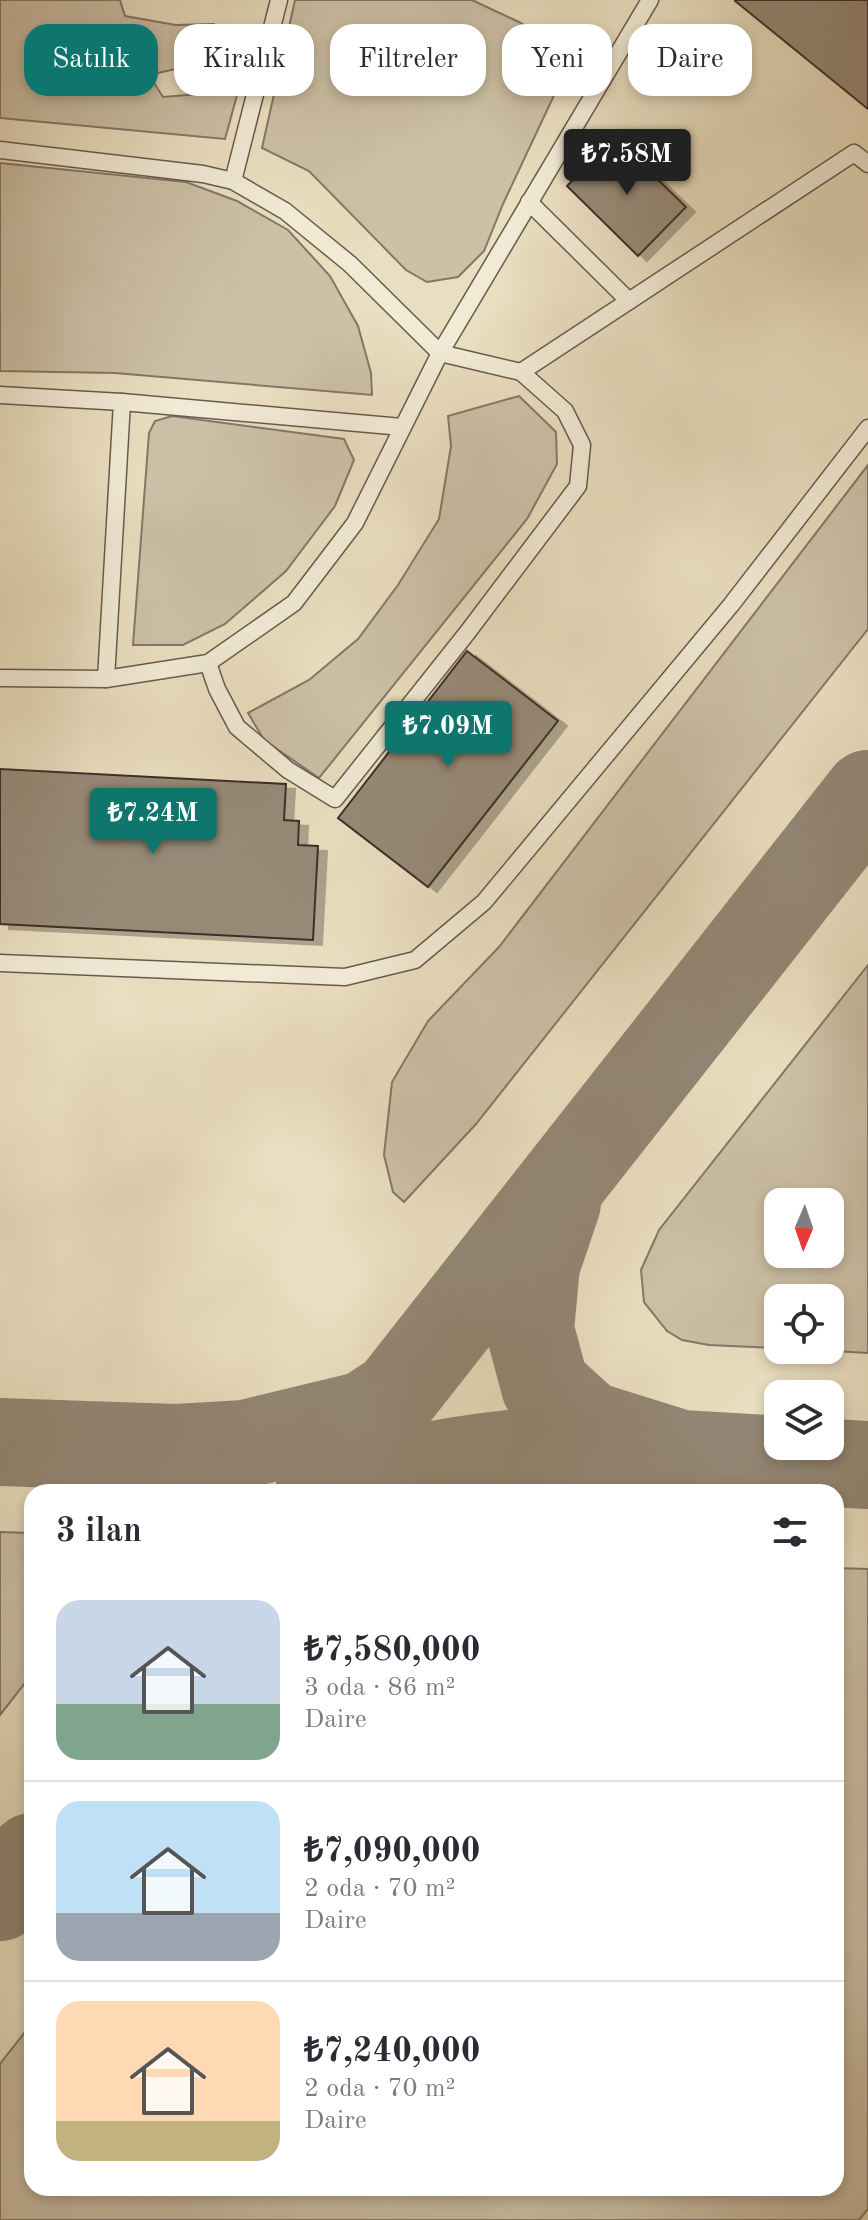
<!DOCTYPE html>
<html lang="tr">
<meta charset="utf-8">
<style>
:root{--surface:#fff;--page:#f2f2f3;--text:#2b2b33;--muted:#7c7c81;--line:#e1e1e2;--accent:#0f766e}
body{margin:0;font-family:"Old Standard TT",serif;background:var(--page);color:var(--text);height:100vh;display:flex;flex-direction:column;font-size:30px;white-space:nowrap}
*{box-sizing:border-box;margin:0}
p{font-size:26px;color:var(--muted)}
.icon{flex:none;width:44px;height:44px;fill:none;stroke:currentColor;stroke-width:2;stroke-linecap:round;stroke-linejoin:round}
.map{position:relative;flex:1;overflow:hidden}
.panel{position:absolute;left:24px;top:1484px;width:820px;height:712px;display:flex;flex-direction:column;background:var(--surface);border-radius:24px;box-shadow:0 4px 12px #0003}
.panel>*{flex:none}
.hud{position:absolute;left:24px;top:24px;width:820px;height:72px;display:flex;gap:16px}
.needle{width:52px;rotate:182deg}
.fabs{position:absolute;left:764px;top:1188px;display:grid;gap:16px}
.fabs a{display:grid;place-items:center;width:80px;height:80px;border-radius:16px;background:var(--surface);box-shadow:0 4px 12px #0003;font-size:40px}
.price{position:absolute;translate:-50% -68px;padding:0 18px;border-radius:8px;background:var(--accent);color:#fff;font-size:26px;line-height:52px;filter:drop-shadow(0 2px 4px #0008)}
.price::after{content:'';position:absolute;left:50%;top:48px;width:24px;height:18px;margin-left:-12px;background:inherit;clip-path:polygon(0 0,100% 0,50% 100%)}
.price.current{background:#222;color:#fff}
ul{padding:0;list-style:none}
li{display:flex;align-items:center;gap:24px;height:200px;padding:0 32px}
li+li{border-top:2px solid var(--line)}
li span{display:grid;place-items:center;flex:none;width:224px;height:160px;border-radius:24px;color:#555}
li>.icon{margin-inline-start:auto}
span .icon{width:96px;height:96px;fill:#fffc;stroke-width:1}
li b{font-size:34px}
h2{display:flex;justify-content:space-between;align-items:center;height:96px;padding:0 32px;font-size:34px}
.tag{padding:0 28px;border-radius:24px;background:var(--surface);box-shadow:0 4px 12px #0003;font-size:28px;line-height:72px}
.tag.current{background:var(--accent);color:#fff}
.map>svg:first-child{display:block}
.green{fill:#ccc0a6;stroke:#847768;stroke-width:2;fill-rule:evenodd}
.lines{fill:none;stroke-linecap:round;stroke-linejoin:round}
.taxiway{stroke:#938674;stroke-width:88}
.building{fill:#968a77;stroke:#3d2e29;stroke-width:2;filter:url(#shadow)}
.lane-casing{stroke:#685a4e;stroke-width:19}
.lane{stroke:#f1ead5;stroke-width:16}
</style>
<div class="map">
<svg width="868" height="2220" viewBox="0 0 868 2220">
<defs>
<filter id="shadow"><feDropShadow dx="9" dy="5" stdDeviation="0" flood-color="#0004"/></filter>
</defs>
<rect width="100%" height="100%" fill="#e9debf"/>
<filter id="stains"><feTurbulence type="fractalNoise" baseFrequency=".0025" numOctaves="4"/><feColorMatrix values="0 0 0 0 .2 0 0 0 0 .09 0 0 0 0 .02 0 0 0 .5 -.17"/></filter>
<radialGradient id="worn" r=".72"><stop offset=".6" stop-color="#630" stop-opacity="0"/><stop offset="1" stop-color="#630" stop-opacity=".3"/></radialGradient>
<!-- green -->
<g class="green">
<polygon points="0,0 120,0 125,16 176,25 214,24 216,60 149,75 163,97 225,92 239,88 225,139 0,118"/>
<polygon points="295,0 472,0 519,22 573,55 503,204 484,251 458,277 427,282 406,270 309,171 262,148"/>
<polygon points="0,163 186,182 237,201 288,230 330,276 358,326 371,373 372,395 115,373 0,371"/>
<polygon points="519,396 556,432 557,464 527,519 319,778 264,740 248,713 309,680 358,639 398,585 439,519 451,446 448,416"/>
<polygon points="172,416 344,439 354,460 335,506 286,571 225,624 183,645 133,645 149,433 155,421"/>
<polygon points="868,465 868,629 476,1124 404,1202 393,1192 384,1155 392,1082 428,1021 499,947"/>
<path d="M868,965V1353L816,1350H830V1298H778V1348L709,1345L682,1340L667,1331L644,1302L641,1270L659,1230ZM778,1202H830V1254H778Z"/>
<polygon points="0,1532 32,1533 32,1674 0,1715"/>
<polygon points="836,1568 868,1569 868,2209 859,2220 0,2220 0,2064 32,2023 32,2188 836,2188"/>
</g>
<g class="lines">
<!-- taxiway -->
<g class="taxiway">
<polyline points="557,1203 536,1265 530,1330 545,1386 588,1425 681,1454 868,1465"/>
<polyline points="0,1442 115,1446 163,1467 167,1474"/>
<polyline points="115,1446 177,1448 245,1444 365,1415 395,1395"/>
<polyline points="319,1492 868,794"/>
<path d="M353,1492C368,1486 383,1477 398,1473C480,1453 565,1446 649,1452"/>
<polyline points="0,1897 32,1857"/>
</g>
</g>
<!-- building -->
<g class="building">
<polygon points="736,0 868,0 868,109 735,1"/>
<polygon points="615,138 686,207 638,256 567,186"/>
<polygon points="467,651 558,721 428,887 338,818"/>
<polygon points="0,769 286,784 284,820 299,821 298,845 318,846 313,940 0,924"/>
</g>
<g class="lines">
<!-- lane casing -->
<g class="lane-casing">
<g id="lane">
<polyline points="0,150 203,174 233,181 285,211 350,264 440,353 521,372"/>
<polyline points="233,181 279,0"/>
<polyline points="529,202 629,301 854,153 868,164"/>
<polyline points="0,395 122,402 106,679"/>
<polyline points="122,402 402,427"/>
<polyline points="208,663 217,689 237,727 288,770 335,799 467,633 578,486 582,445 565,411 521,372 629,301"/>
<polyline points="0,678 106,679 208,663 294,603 355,523 440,353 650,0"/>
<polyline points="0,963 345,977 415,960 484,902 731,605 868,428"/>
</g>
</g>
<!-- lane -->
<use href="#lane" class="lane"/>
</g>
<rect width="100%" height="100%" filter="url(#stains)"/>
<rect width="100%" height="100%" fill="url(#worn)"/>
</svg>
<div class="fabs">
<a><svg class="needle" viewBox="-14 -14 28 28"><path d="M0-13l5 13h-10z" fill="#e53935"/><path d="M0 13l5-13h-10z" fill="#7c7c81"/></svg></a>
<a><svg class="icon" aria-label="locate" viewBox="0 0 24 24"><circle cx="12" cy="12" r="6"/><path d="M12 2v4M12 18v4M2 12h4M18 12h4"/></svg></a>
<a><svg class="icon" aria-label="layers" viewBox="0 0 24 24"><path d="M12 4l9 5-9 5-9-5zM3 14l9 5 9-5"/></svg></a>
</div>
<b class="price current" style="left:627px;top:197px">₺7.58M</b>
<b class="price" style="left:448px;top:769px">₺7.09M</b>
<b class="price" style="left:153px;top:856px">₺7.24M</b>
<div class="hud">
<a class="tag current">Satılık</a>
<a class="tag">Kiralık</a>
<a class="tag">Filtreler</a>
<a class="tag">Yeni</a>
<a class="tag">Daire</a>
</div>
<section class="panel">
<h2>3 ilan<svg class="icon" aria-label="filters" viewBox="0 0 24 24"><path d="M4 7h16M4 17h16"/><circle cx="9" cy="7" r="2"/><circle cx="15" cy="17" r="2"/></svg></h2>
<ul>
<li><span style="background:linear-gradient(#c9d6e8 65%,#7fa58c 0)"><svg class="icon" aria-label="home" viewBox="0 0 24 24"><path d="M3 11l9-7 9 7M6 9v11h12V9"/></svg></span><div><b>₺7,580,000</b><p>3 oda · 86 m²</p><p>Daire</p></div></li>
<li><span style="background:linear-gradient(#bfe0f5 70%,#9aa5b1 0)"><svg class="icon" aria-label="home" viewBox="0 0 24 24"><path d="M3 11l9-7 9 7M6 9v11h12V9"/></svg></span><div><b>₺7,090,000</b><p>2 oda · 70 m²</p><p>Daire</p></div></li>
<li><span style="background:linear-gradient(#ffd9b3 75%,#c2b280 0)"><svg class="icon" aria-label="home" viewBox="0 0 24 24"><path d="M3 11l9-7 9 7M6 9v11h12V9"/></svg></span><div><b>₺7,240,000</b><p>2 oda · 70 m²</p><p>Daire</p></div></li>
</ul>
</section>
</div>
